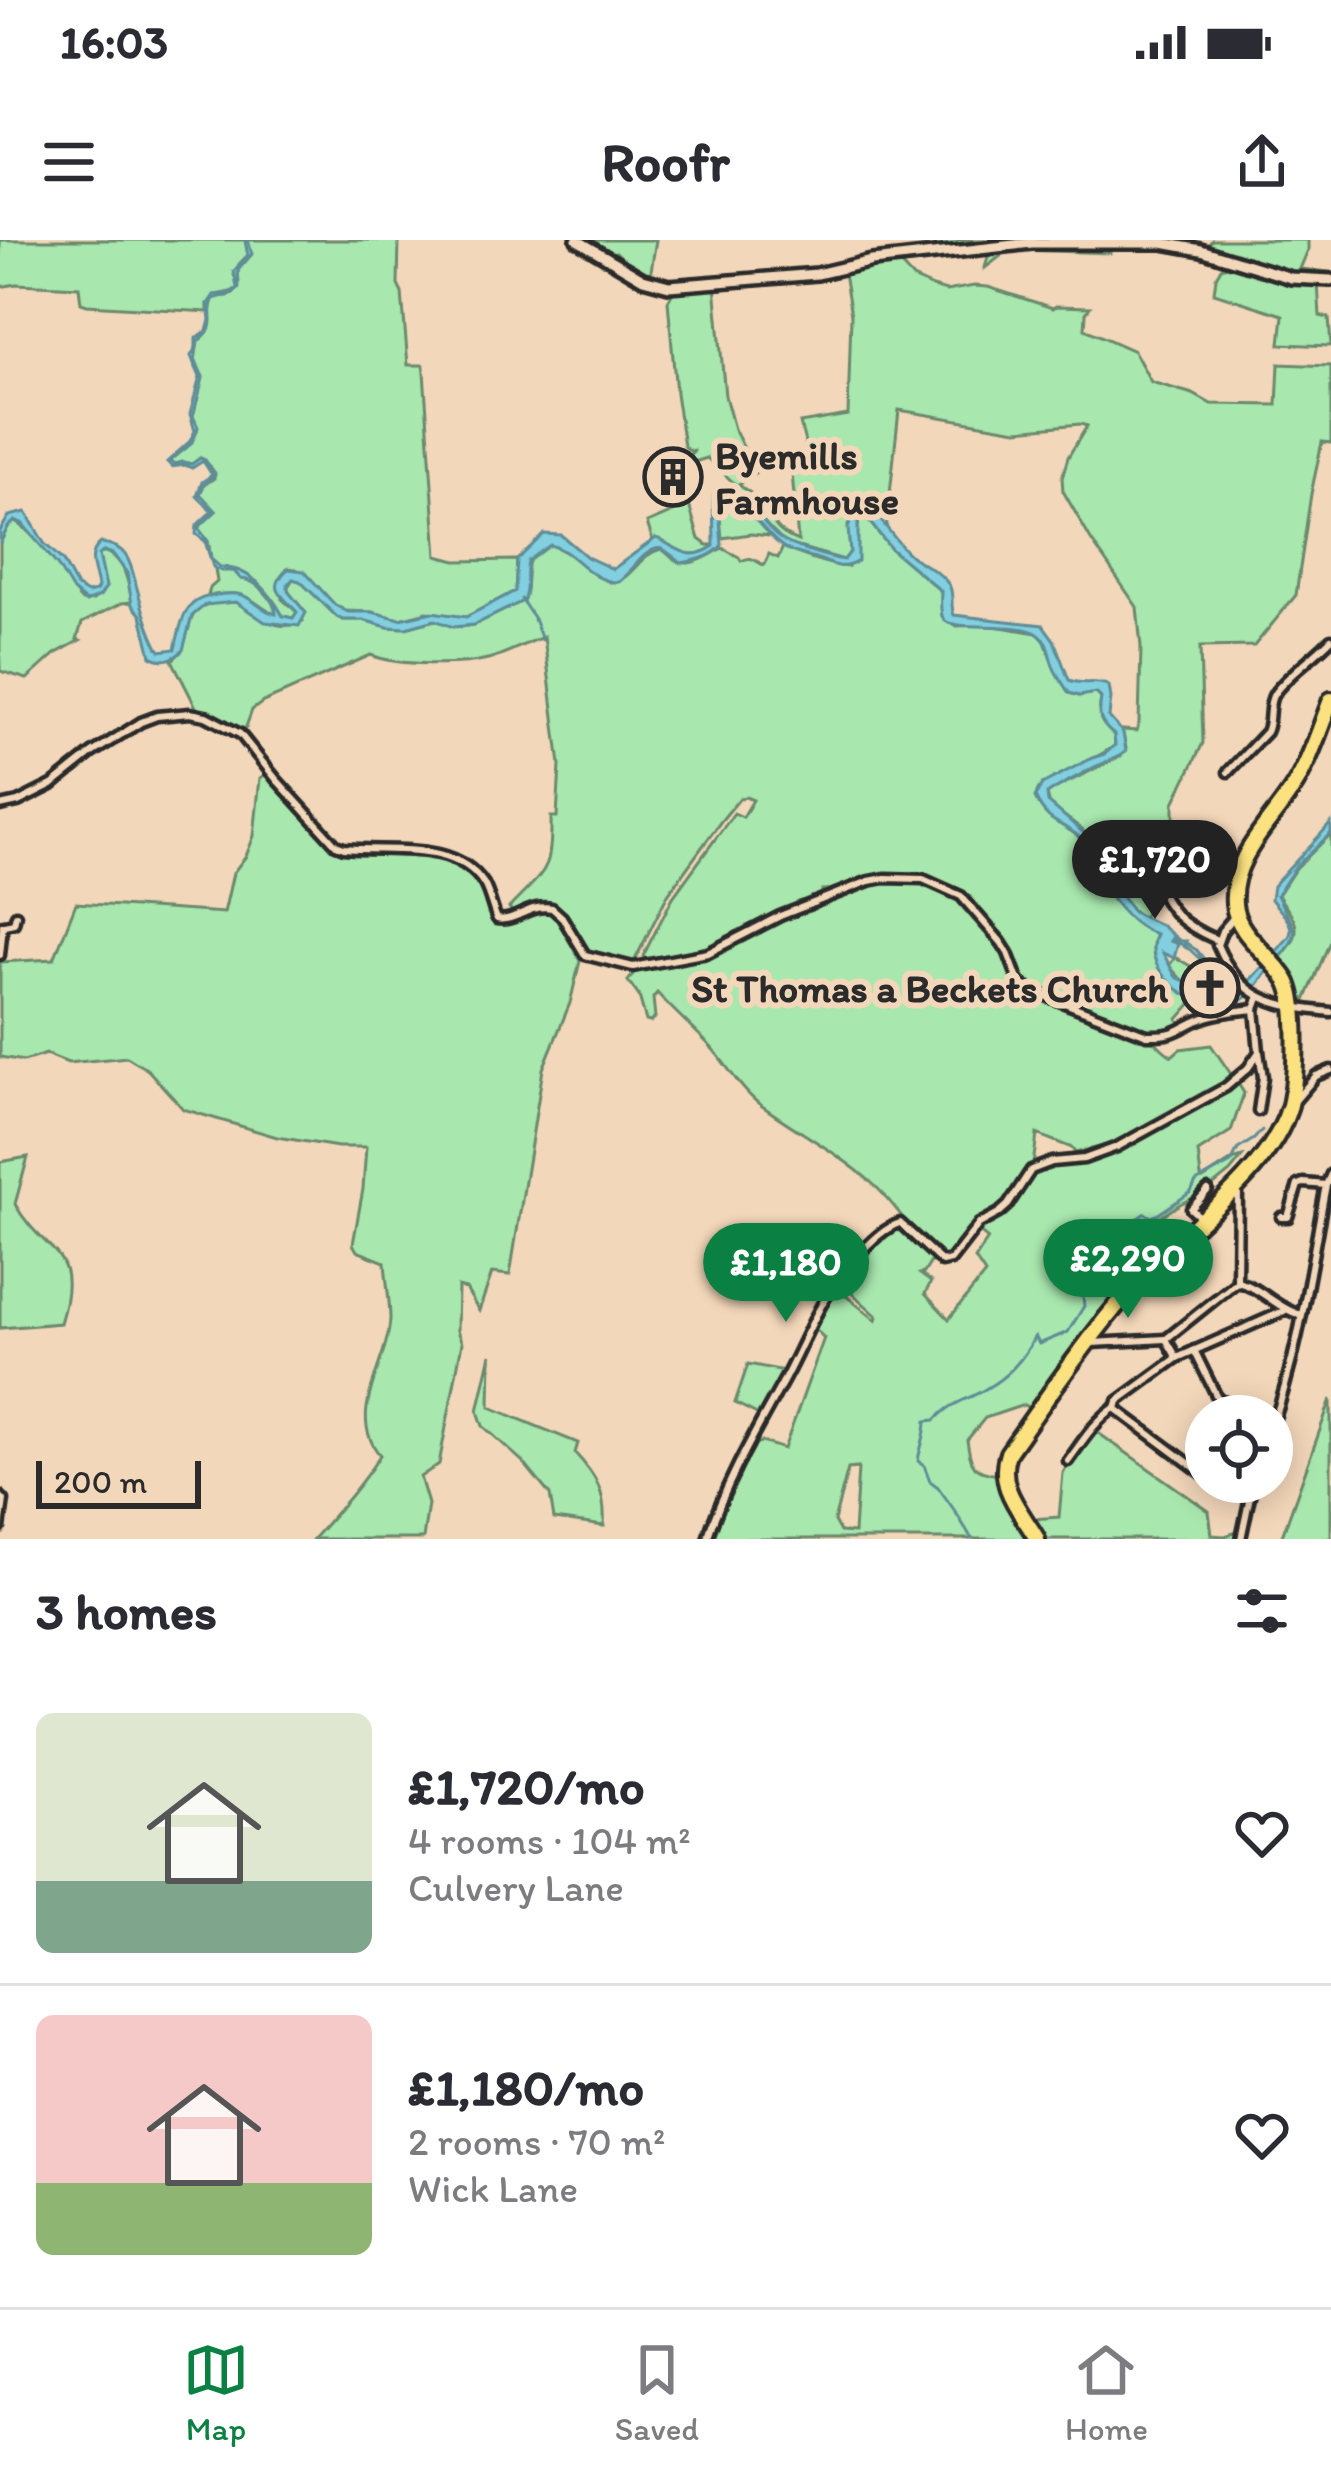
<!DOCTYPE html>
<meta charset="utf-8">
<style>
:root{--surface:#fff;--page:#f2f2f3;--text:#2b2b33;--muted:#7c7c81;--line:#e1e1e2;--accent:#0b8043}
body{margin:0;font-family:Itim,sans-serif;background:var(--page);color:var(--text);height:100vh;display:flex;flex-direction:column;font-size:45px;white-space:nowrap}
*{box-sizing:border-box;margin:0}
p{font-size:39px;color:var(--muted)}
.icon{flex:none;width:66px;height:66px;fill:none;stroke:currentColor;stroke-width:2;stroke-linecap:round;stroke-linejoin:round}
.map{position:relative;height:1299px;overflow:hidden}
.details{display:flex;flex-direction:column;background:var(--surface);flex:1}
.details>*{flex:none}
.fabs{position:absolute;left:1185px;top:1155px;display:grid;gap:24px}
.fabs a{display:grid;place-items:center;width:108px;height:108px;border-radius:50%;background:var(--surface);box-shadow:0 6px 30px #0003;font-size:60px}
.scale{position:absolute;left:36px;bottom:30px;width:165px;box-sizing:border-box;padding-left:12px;border:6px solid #2b2b2b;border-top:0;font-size:33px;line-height:42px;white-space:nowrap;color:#2b2b2b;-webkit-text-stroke:9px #f3d7ba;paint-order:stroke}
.price{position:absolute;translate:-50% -102px;padding:0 27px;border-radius:42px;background:var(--accent);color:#fff;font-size:39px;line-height:78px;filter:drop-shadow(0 3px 6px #0008)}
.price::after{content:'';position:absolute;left:50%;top:72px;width:36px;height:27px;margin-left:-18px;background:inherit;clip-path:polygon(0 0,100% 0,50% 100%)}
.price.on{background:#222;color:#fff}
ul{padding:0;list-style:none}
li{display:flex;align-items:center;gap:36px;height:300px;padding:0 36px}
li+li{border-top:3px solid var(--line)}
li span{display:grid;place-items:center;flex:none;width:336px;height:240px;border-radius:18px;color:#555}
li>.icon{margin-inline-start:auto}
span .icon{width:144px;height:144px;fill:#fffc;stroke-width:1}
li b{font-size:51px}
h2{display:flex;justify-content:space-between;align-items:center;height:144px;padding:0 36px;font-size:51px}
.status{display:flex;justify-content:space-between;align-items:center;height:84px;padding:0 60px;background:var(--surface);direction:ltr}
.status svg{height:33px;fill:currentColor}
header{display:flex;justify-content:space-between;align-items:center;height:156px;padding:0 36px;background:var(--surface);font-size:54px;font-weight:800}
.menu{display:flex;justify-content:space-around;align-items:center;height:168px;border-top:3px solid var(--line);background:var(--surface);font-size:33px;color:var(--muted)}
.menu a{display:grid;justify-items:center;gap:6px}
.menu .on{color:var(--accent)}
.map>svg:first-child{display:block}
.green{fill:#a8e7ae;stroke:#6a896c;stroke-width:3;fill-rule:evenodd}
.water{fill:#81cfdf;stroke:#5f8d97;stroke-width:3}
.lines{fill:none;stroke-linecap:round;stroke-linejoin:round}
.stream{stroke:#5f8d97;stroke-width:3}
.street-casing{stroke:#2b2b2b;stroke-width:15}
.secondary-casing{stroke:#2b2b2b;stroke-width:18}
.highway-casing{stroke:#2b2b2b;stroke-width:22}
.street{stroke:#f3d7ba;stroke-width:6}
.secondary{stroke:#f3d7ba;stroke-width:9}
.highway{stroke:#fbe180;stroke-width:14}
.labels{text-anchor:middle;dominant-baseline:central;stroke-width:12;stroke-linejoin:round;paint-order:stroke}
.poi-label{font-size:39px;font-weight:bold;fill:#2b2b2b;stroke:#f3d7ba;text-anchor:start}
</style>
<div class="status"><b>16:03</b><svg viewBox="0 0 49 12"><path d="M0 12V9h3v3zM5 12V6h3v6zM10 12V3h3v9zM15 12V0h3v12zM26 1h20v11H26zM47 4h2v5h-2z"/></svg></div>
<header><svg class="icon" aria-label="menu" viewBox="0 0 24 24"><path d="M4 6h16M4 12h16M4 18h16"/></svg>Roofr<svg class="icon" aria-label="share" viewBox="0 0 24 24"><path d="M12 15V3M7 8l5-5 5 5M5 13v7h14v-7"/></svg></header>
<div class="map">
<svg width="1331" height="1299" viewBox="0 0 1331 1299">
<rect width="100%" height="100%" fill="#f3d7ba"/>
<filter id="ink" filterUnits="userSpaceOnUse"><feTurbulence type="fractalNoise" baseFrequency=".00833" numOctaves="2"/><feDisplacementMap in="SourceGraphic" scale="24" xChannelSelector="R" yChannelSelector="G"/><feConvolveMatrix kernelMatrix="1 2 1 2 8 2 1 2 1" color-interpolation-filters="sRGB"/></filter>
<g filter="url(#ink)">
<!-- green -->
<g class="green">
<path d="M0,0H245L248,15L239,24L234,35L239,44L238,30L251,15L248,0H399L398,45L402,53L408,125H423L424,132L437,316L456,321L517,320L515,351L466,377L427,372L400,379L372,372L345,371L335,365L309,338L296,329L288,328L280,338L282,359L297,372L293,378L283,376C269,351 250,328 220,327L211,319L208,301L198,288L216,271L200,254L204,245L214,238L215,233L205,220L200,218L192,224L183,222L174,224L170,221L191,203L197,190L193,176L203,137L195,121L198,101C222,85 203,74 215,57L228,56L235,51L216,55L208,64V72L87,65L81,63L79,47L16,44L0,47Z"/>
<polygon points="588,0 656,0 650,37 634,30 616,12 611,14"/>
<path d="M934,0H1111L1110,13L1017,10L1006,12L985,28L988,17L986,15C970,19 954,16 937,17Z"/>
<polygon points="1212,0 1308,0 1308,10 1300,29 1331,32 1331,37 1292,35 1206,8"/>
<path d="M898,22L913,38L933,47L946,51L974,46L988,47L1053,68L1056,66L1090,67L1086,73L1085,89L1134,111L1151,142L1193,154L1211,164L1277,165L1279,124L1331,126V203L1322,202L1311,254L1296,355L1254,406L1200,407L1203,503L1174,563V581C1201,608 1178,628 1161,657H1155L1143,678C1113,661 1111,622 1089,597C1079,584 1063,576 1050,566L1047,554L1054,549L1121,516L1126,508L1122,490L1137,491L1139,483L1141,407L1137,367L1091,300L1063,251L1062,238L1068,217L1087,186L1080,184L1017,190L899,170L886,291C879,278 873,262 855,268L848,285L850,312L844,320L784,303L740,258L723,254L736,245L707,218L691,223L690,214L695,210L690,211L684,206L676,153L668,61L675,49L715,45L725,156L734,189L756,232L739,245L767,265C773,285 777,293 798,301L791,222L809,218L800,183L848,175L851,75L844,33Z"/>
<polygon points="1235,23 1318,42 1320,76 1329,78 1331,106 1280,104 1283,75 1214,53 1216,37 1221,28"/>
<polygon points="730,263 747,270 770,296 751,294 722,298 719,268 721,265"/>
<path d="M689,265L699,299L707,305H714C695,322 678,312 659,299L653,301L647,283Z"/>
<path d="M865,276L891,309L941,351L942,376L957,386L988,385L1037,393L1045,401L1055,430L1069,453L1079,456L1096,453L1101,458C1098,477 1099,483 1114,495L1115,505C1101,518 1044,539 1038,550C1036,552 1037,556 1036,559C1051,588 1074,586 1085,605C1089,612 1088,617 1091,624C1104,654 1128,680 1156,693C1143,723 1172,744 1193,758V762L1178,779L1184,787L1147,796C1158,802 1161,810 1172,816L1180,809L1211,805L1233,837L1225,845L1116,903L1075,913L1072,908L1037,894L1033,926L1007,962L970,989L950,1018L942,1019C914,999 899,967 873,944C838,912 796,891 758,863C738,847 727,824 710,806C693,788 674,771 657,753L653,758L655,778L650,782L646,781L639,756L628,741L637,730L709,716L787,677L847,656L844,649L822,650L820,658L709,709L649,723L643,716L673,657L734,573L743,577L753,560L746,557L740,558L721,581L668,654L633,724L586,713C566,676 559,653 513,672L509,668C546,629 552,633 551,577H557L560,525L544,397C525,403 507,414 488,419C460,426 397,426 371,415L263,462L252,470L246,487L242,489L199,473L172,420C193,406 183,372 205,365C214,362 234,360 243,365C264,377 276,394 303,381L287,348L293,339L300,341L337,377L343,380H363L388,387L406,388L435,380L461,387L474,385L523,361C529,349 525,334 529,321L550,305C570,310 589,333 610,342C633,341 637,315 661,309C667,312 671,318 676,321C690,328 711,315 722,308L739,317L741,321C753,315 754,321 764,325L769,314L778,318L783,307C799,315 831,326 848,327C862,306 854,299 860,278Z"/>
<path d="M15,281C23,284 51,316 58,326C67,338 71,350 82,361L93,360L106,347L98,317L102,311C126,318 126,338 132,358V362L122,363L82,383L77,399L80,400L55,414L27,439L0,431V303L8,287Z"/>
<path d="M215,329L234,331L241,339C257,340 275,359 276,375C263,370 254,358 240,355C230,352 218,355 208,356L210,348L217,342Z"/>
<path d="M268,533L332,608L341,612L433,618L455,623L465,629L482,647L495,685C517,684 532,666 555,674L580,721L570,763L543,829L510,1035L492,1033L479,1071L466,1049L458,1047L457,1091L462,1103L439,1224L420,1237L428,1264L423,1299H313C335,1274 363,1243 380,1215C345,1174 388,1124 390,1079C390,1061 386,1041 385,1022L357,1011L353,1004L363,949L366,907H338L277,897L183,869L148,830L127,817L68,823L46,814L24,821L0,817V722L54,719L76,663L224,673L233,633L246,616L254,596L260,538Z"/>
<path d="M1331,594V699L1304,763L1300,762C1298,744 1291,734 1279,720C1283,714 1288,709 1292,703C1304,684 1287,671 1278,655L1295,629Z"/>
<path d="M1175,717L1197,730L1201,723C1213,739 1229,742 1238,754C1221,764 1199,760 1190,742L1182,740L1169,726Z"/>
<path d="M1237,842L1244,853L1231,891L1198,912L1201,937L1203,939L1232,920L1242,917L1230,932L1205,952L1180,964L1115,1007L1102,1023L1101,1033L1109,1036L1176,984L1184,991L1035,1172L1024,1165L985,1178L967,1200C971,1225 972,1232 999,1235L1031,1299H709L719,1271L750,1204L762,1202L784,1209L824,1098L813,1087L835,1047L876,1080L877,1076L842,1044V1039L876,1002L896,989L907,991L932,1020L924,1033L920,1034L931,1042L925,1054L949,1079L985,1034L975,1019L988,999L978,991L982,984L999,975L1033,932L1057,924L1090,921L1118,910L1227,851ZM858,1228L854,1293L840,1292L834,1281L848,1229Z"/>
<path d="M28,917L15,964C44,1017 84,1006 60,1083L0,1088V922Z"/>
<path d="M491,1114L490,1167L578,1203L575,1213C597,1237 606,1253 604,1286L554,1279L550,1255L523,1222L483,1186L478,1171Z"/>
<polygon points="748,1124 785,1131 761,1176 735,1163"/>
<polygon points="1331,1159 1331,1299 1281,1299"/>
<polygon points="1094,1190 1209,1271 1212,1295 1225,1296 1237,1292 1236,1299 1041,1299 1031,1279 1059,1277 1063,1233 1070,1220"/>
</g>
<!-- water -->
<path class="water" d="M245,0H248L252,14L238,30L239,48L232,54L213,59C205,79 220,85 198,101L195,118L203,138L193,176L198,187L196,194L191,204L170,221L174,224L183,222L192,224L200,218L205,220L215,235L204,245L200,254L216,271L198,288L208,301L211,319L220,327C250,328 269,351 283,376L293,378L297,372C283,356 266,349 288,329L304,331L335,365L348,372H372L400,379L432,372L466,377L515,351L517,320L544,294L561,295L587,317L613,329L656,298C680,309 689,323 714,306L713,255L716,254C769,260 748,273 778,297C788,306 830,318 844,320L850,312L848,288L854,268L863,265C879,272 894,301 910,315C922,325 943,332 950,347C954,356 950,366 954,375L1043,385L1054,400L1069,440C1083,446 1095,439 1109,446L1111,458L1109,477L1123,493L1126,511C1114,522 1103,522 1091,529C1077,537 1060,545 1047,554L1048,562L1092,600L1115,647L1133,672L1162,686L1180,701H1186L1184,704L1188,709L1172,698L1170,701L1178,704L1174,718L1163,713L1176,737L1190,743L1200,755L1225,761L1235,757L1238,753L1212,735L1200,719L1201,717L1196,709L1217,736L1241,749C1247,744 1289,698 1290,695C1291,692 1291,688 1290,685C1287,676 1277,667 1271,659L1273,646L1331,583V593L1296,626L1277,655C1297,696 1305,689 1271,727C1261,738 1253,756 1239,762C1202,777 1139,735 1156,694C1128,686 1106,653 1093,627C1089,619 1089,608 1083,601C1065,580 1051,590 1035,557L1042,544L1092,518L1105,514L1115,505L1114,495C1099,483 1098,476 1101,458L1096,453L1079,456L1069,453C1064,445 1058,437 1054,428C1049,417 1049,401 1038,394C1019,381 953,391 944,380C939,373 941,359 941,351L891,309L865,276L858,283V321C844,330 835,326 821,320C809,315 795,315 783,307C761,293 750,259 721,265L719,268L722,305C713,317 696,321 681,323C680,322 665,310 663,309C646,305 631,333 619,342C589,343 576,311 550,305L528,321C525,334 529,349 523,361L474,385L453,387L435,380L406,388L388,387L363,380H343L337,377L300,341L293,339L288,344V351L306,373L299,386L265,382L236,362L205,365L192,376L183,410C174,420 162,423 151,416L141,375L132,365L127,333L113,314L104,311L99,315L106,347L100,356L86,362L73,351L58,326L22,283L15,281L8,287L0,303V291L9,276L26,272L44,303L63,321L77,347L88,353L96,351L98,347C96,331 85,315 101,303C133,306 131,331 139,355C143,371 152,399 160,411L175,409C181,385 182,360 211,356C221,354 232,352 242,355C255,360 262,371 276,374C275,358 257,340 241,339L234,331H221L213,327L205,301L196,294L197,285L212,271L197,256L202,242L212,235L203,221L192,228L185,225L172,227L167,222L190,201L195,191L190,174L200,137L191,116L196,107V98L207,91L210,80L208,64L214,55L230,53L237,48L234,31L248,15Z"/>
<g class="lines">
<!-- stream -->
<g class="stream">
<polyline points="521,359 534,379 542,400"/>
<polyline points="1185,702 1196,710"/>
<polyline points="1188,708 1200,719"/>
<path d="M972,1299L955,1271L938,1247L930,1241L924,1225L918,1221C920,1207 926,1195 926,1181L935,1180C956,1159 965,1162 987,1148C1008,1136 1025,1117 1035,1096L1039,1104L1068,1092L1084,1066L1082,1046L1097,1008L1145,973L1151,977L1157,975L1191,952L1196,942L1231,923L1238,909L1254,899L1262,890"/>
</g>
<!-- street casing -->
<g class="street-casing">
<g id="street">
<path d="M1228,532L1266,492C1272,480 1267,465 1274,454C1285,437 1315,416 1331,399"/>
<path d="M0,566L18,562L52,545L92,513L141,482L157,476L190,473L206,476L240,494L276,539L336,605L344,608C390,613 455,599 484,644C490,655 492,668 497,679C515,683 529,663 552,668L562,677L585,715L633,727L708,713L780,676L869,641L885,638L923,639L961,656L1001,702L1008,713L1019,742L1028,749L1147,795C1179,796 1177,788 1204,778C1220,772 1239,771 1255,769L1259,758"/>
<path d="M1139,613C1168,658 1161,676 1217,700"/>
<path d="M1234,677L1222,691L1217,705C1241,761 1275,766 1331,772"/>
<polyline points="4,685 14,683 16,675"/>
<polyline points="0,715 3,685"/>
<polyline points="1293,863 1316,836 1331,830"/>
<polyline points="1258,871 1263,837 1259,812"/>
<polyline points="1200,977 1191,969 1208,950"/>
<polyline points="1281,977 1288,977 1298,945 1303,943 1326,945"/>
<polyline points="1237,1042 1166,1099 1177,1118 1284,1071"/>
<polyline points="1237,1042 1238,950"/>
<path d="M1237,1042C1261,1047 1277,1069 1301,1075"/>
<polyline points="1092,1103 1166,1099"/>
<polyline points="1194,1110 1216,1155 1220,1160 1236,1166"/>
<polyline points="1177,1118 1118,1161 1116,1169 1206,1236"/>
<path d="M1272,1187C1300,1109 1310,1027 1326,945L1331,934"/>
<path d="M1068,1221C1082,1202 1096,1179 1116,1167"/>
<polyline points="1214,1242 1226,1249 1248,1254"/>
<polyline points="0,1256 4,1260 0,1288"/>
<path d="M707,1299C726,1241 756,1191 785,1138C812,1087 820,1054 863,1010C874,999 885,988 900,983L942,1022L951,1020L979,984L999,973L1008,965L1031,930L1052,922L1084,919L1117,907L1226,847L1248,828L1259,812L1255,769"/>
<polyline points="1241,1299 1253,1242"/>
</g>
</g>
<!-- secondary casing -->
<g class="secondary-casing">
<polyline id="secondary" points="577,0 643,39 669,46 817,34 872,21 1032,3 1162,3 1201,10 1291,38 1331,40"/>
</g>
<!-- highway casing -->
<g class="highway-casing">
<path id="highway" d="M1037,1299C1021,1271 996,1247 1008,1213C1048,1156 1089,1096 1135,1044C1181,992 1271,934 1290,865C1296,839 1300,760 1286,739C1271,715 1236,694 1234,664C1230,613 1279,577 1300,536C1313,512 1321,485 1331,460"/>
</g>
<!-- street -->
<use href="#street" class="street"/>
<!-- secondary -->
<use href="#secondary" class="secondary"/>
<!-- highway -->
<use href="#highway" class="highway"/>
</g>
</g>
<!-- icons -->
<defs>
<g id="building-ring" transform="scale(3)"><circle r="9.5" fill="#f3d7ba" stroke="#2b2b2b" stroke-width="1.5"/><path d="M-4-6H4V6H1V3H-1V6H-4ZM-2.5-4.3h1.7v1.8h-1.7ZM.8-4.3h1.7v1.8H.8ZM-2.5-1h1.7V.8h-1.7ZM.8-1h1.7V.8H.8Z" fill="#2b2b2b"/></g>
<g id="church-ring" transform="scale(3)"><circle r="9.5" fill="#f3d7ba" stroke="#2b2b2b" stroke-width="1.5"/><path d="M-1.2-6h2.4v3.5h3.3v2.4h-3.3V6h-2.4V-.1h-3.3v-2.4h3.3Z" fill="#2b2b2b"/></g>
</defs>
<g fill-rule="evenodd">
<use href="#building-ring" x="673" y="237"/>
<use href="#church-ring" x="1210" y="748"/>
</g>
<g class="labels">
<!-- poi labels -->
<g class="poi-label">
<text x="715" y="215">Byemills<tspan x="715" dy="45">Farmhouse</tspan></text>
<text x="1168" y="748" text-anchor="end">St Thomas a Beckets Church</text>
</g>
</g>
</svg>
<div class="fabs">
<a><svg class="icon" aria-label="locate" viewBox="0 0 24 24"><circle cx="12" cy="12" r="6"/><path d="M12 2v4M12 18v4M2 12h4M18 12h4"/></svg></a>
</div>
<div class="scale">200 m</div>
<b class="price on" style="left:1155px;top:682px">£1,720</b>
<b class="price" style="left:1128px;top:1081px">£2,290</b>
<b class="price" style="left:786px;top:1085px">£1,180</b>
</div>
<section class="details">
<h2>3 homes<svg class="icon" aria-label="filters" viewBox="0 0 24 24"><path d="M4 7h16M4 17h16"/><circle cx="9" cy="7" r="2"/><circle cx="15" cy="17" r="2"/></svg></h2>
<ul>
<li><span style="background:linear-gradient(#dfe7d0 70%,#7fa58c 0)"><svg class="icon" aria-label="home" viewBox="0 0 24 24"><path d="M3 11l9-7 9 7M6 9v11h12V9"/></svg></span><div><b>£1,720/mo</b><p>4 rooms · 104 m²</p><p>Culvery Lane</p></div><svg class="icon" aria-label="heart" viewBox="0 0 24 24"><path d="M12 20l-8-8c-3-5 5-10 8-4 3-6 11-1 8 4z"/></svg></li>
<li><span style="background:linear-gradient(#f6c9c9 70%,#8fb573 0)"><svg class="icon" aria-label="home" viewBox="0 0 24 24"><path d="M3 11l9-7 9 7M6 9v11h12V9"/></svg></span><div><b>£1,180/mo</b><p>2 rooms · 70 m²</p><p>Wick Lane</p></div><svg class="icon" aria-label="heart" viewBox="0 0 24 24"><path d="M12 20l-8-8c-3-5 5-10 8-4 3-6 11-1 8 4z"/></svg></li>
</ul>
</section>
<nav class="menu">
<a class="on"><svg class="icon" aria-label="map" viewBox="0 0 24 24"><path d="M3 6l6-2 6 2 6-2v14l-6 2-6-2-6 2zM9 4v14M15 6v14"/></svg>Map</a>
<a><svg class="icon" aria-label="saved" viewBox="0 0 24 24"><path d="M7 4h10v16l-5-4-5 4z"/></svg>Saved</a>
<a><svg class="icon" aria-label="home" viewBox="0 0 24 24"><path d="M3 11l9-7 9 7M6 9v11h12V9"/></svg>Home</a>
</nav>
